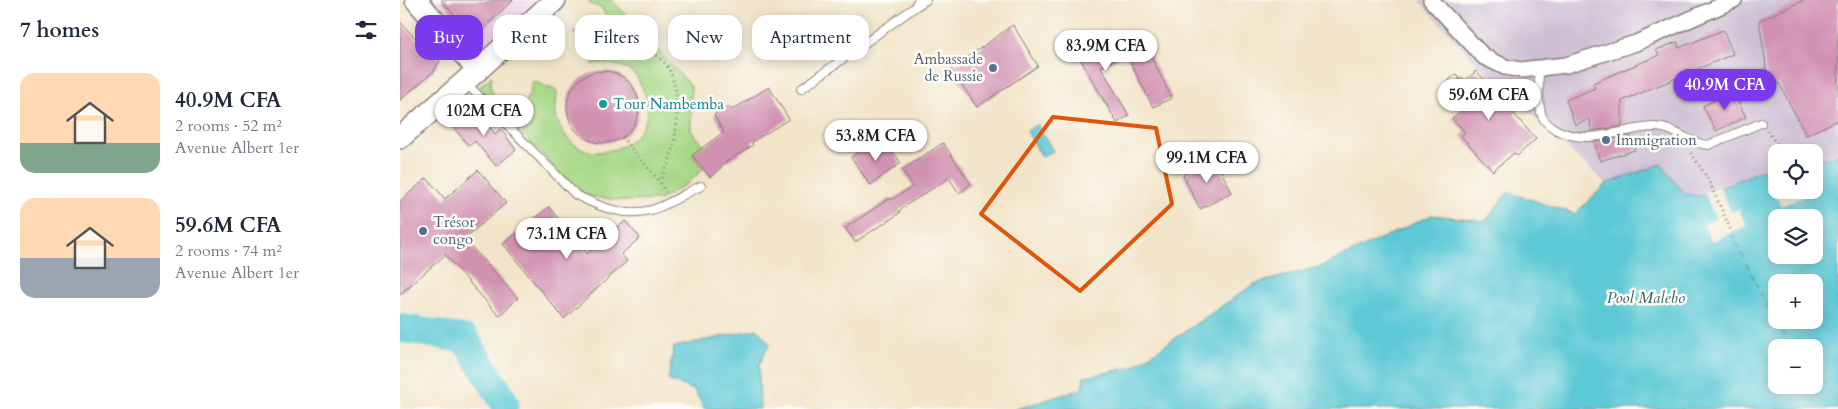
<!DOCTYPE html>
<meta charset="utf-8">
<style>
:root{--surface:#fff;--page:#f6f6f7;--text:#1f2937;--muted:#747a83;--accent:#7c3aed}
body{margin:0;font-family:Cardo,serif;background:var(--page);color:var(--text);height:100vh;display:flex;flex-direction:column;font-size:19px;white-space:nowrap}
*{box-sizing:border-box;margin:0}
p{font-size:16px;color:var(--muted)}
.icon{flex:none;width:28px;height:28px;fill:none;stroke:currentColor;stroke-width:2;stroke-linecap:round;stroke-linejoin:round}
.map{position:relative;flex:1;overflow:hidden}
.details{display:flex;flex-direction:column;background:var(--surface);width:400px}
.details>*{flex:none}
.hud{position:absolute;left:15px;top:15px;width:475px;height:45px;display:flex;gap:10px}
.tools{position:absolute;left:1368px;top:144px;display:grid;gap:10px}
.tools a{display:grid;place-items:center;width:55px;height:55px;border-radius:10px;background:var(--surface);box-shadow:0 2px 12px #0003;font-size:25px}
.price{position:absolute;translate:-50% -42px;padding:0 11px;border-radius:18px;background:#fff;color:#222;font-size:16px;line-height:32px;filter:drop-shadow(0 1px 2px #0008)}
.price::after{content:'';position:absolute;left:50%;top:30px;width:15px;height:11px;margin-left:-8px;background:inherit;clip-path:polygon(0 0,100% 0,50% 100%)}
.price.active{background:var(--accent);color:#fff}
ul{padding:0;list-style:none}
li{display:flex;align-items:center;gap:15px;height:125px;padding:0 20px}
li span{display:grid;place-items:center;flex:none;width:140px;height:100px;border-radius:15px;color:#555}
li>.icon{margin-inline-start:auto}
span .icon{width:60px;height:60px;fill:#fffc;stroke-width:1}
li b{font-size:21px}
h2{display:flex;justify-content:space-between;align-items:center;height:60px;padding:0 20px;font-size:21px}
.tag{padding:0 18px;border-radius:15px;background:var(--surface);box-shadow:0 2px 12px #0003;font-size:18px;line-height:45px}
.tag.active{background:var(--accent);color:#fff}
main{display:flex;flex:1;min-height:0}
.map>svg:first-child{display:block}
.built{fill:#efd0e7}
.industrial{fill:#cdbed3}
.green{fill:#a7d887;stroke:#627a52}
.water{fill:#5dc9d6;stroke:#3c7279;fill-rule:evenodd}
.pier{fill:#f2e4c8}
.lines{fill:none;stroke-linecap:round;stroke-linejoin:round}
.river{stroke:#5dc9d6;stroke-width:29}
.ferry{stroke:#366166;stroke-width:1;stroke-dasharray:6 5;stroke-linecap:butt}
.building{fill:#d192b2}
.service-casing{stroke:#878072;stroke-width:10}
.minor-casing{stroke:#878072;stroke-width:18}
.secondary-casing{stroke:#878072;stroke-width:24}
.path{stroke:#878072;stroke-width:3;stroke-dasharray:1 4;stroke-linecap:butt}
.service{stroke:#fff;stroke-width:8}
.minor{stroke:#fff;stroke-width:15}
.secondary{stroke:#fff;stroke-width:21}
.marked{fill:none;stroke:#de560d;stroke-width:4;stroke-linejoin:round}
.service-dot{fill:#5c6f8a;stroke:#fdfcf7;stroke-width:2}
.culture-dot{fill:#0f9aa8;stroke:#fdfcf7;stroke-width:2}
.labels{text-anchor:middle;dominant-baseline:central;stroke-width:5;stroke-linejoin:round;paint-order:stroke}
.service-label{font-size:15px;fill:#4e5e75;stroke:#fdfcf7;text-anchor:start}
.culture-label{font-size:15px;fill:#0d838f;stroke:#fdfcf7;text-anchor:start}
.water-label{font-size:16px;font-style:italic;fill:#366166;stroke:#fdfcf7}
</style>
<main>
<section class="details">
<h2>7 homes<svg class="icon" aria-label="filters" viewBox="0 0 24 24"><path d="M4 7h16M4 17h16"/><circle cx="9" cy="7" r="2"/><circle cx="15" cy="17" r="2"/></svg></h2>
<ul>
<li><span style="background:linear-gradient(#ffd9b3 70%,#7fa58c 0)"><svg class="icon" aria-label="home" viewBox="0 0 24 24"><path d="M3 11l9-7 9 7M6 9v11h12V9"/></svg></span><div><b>40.9M CFA</b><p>2 rooms · 52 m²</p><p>Avenue Albert 1er</p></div></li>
<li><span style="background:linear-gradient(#ffd9b3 60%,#9aa5b1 0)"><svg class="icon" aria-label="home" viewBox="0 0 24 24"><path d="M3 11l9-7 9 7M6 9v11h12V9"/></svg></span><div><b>59.6M CFA</b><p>2 rooms · 74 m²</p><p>Avenue Albert 1er</p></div></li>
</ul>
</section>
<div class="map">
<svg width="1438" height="409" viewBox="0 0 1438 409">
<rect width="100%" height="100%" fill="#fdfcf7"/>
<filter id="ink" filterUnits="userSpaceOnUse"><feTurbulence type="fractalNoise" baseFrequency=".02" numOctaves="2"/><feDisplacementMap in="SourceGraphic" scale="10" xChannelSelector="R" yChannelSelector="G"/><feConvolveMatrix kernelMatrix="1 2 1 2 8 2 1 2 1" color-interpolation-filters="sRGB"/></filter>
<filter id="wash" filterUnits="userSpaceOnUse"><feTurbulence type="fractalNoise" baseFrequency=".0096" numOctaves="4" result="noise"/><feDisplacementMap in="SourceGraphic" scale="20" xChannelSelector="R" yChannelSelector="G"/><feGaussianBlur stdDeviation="1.12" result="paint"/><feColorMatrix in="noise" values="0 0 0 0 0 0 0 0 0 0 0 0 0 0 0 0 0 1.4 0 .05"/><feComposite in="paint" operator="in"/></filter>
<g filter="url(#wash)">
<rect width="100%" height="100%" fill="#f2e4c8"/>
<!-- built -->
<polygon class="built" points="32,0 136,0 78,53"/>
<!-- industrial -->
<polygon class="industrial" points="1019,0 1438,0 1438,154 1428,159 1414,157 1414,152 1376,152 1376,164 1302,197 1286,194 1276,184 1261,164 1206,184 1070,56"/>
<!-- green -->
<path class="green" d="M192,0H212L291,86V131L304,145L292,155L303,169L288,183L260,200L227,201L192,197L176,190L79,87L92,76C92,79 90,85 91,88C95,104 114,112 126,100C131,94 130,87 133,81L157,91C157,99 155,107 156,114C157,122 161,129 165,135C187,166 238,151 247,116C250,103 244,90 238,79C230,65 208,62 193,64L190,40C201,37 206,32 208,20L202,8L188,3Z"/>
<!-- water -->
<g class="water">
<polygon points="637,124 653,151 642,157 627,131"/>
<path d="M1438,154V409H616L682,389L684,377L733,367L854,284L922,266L1032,215L1086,221L1108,192L1175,214L1206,184L1261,164L1276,184L1286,194L1302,196L1376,164V190H1414V157L1428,159ZM1376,218H1414V255H1376ZM1376,282H1414V320H1376ZM1376,348H1414V385H1376Z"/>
<polygon points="357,329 370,344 359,365 360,409 305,409 294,390 268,380 274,347"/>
</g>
<!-- pier -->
<g class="pier">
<polygon points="1414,185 1416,191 1381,206 1374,189 1414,190"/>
<polygon points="1319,186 1331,212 1339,209 1346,226 1311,242 1304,224 1316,219 1305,193"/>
</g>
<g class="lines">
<!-- river -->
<polyline class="river" points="0,328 65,339 105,403"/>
<!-- ferry -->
<g class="ferry">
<polyline points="1332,233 1374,322 1394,348"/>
<polyline points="1414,373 1438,400"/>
</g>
</g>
<g id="blocks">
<!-- building -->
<g class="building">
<polygon points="41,0 113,0 83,29 64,26"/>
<polygon points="1404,0 1438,0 1438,120 1406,135 1379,83 1368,88 1365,58 1359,21"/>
<polygon points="0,22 22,45 28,40 40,60 34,71 0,100"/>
<polygon points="613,25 638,66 577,107 551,69"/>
<polygon points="1323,30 1333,54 1222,101 1222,126 1191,131 1190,119 1175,125 1166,100 1195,88 1193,83 1259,55 1256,50 1277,42 1279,48"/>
<polygon points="717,33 728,52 701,67 729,116 717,123 678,55"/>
<polygon points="745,45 772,98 753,107 726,54"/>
<polygon points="1076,71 1117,112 1114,114 1136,139 1117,156 1114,153 1093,171 1061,136 1065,132 1052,118 1065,107 1045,84 1056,74 1060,80 1063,78 1065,81"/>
<circle cx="203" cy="107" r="36"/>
<polygon points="369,87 389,119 352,142 353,145 321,165 322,167 310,177 292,155 324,132 314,115 329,106 332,110"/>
<polygon points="1333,91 1346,117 1316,131 1303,106"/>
<polygon points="74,107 95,134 101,129 116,150 96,166 75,141 69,146 51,125"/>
<polygon points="1231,136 1235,150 1200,161 1194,142"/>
<polygon points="486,142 501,163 470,185 451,157 467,146 471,152"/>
<polygon points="543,143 571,184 559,193 549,178 508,204 499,211 500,213 455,242 445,228 490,198 491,200 513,186 502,170"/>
<polygon points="815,159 832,193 800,209 783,175"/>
<polygon points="78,170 106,203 64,239 118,298 99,316 45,255 0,294 0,201 27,178 45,199"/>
<polygon points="149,207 187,254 225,221 240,238 221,254 227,261 164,319 103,244"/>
</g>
</g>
</g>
<g filter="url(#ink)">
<use href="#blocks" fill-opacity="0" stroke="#878072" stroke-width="1"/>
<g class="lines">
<!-- service casing -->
<g class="service-casing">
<g id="service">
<polyline points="515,7 526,0"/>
<path d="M1139,69C1139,84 1137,102 1142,116C1144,121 1150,126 1155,129C1188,147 1219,129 1253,127C1273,126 1289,144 1308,145L1361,123"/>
<path d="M66,83L176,195C200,207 224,217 251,210C265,207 287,192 301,186"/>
<polyline points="401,89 515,7 518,0"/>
</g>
</g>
<!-- minor casing -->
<g class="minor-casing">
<polyline id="minor" points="1031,0 1084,57 1105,67 1121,70 1166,65 1236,43 1334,0"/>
</g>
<!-- secondary casing -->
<g class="secondary-casing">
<g id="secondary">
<polyline points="16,0 78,70"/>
<polyline points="0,138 78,70 155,0"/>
</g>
</g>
<!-- path -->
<g class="path">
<path d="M173,31C178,32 184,35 188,35C201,37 214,33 227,36C236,39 266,61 269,69C283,99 278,155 259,181"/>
<polyline points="1367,131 1377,144 1381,152"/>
<polyline points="222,137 259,181 266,192"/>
<polyline points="1291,153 1308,179 1332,233"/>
<polyline points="1397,190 1399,194"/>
</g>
<!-- service -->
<use href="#service" class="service"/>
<!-- minor -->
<use href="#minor" class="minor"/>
<!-- secondary -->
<use href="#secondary" class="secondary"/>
</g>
</g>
<!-- marked area -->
<path class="marked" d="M653,117L756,128L772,204L680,291L581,214Z"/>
<!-- markers -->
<g class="service-dot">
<circle cx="593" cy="68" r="5"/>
<circle cx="1206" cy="140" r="5"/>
<circle cx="23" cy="231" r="5"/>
</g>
<circle class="culture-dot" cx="203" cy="104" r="5"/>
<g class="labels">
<!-- service labels -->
<g class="service-label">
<text x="583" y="59" text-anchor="end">Ambassade<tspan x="583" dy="17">de Russie</tspan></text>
<text x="1216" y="140">Immigration</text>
<text x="33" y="222">Trésor<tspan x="33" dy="17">congo</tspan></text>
</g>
<!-- culture labels -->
<g class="culture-label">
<text x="213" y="104">Tour Nambemba</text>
</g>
<!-- water labels -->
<g class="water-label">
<text x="1246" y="298">Pool Malebo</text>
</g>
</g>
</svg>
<div class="tools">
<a><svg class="icon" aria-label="locate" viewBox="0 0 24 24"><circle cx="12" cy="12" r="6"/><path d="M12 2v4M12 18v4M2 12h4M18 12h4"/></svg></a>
<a><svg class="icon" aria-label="layers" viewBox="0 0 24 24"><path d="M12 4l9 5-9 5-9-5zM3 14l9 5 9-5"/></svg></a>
<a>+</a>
<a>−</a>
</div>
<b class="price" style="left:706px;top:72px">83.9M CFA</b>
<b class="price active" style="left:1325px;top:111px">40.9M CFA</b>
<b class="price" style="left:1089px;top:121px">59.6M CFA</b>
<b class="price" style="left:84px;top:137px">102M CFA</b>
<b class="price" style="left:476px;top:162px">53.8M CFA</b>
<b class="price" style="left:807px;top:184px">99.1M CFA</b>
<b class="price" style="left:167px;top:260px">73.1M CFA</b>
<div class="hud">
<a class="tag active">Buy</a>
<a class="tag">Rent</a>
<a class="tag">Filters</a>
<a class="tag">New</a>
<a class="tag">Apartment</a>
</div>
</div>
</main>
